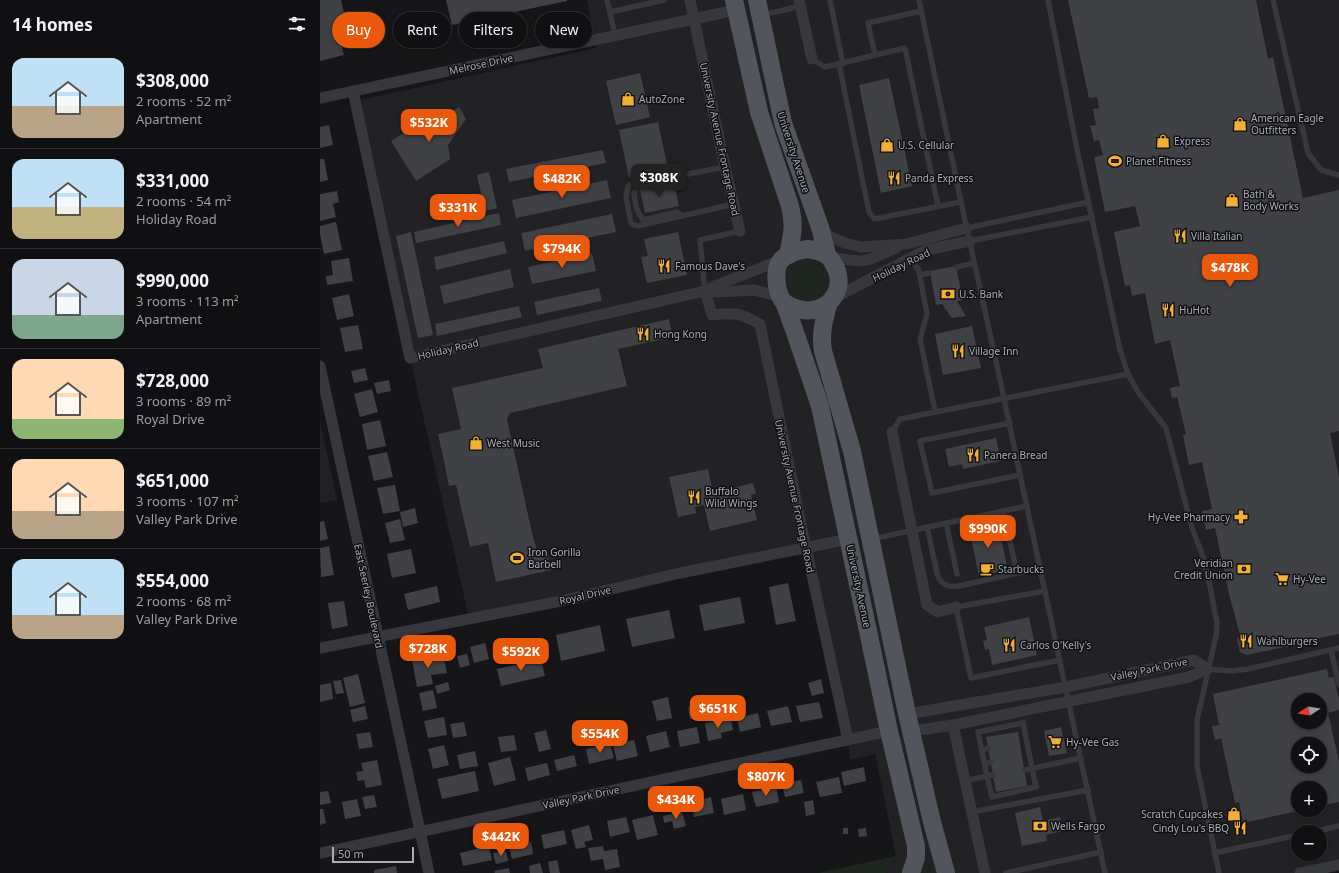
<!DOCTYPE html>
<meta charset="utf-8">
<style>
:root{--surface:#101012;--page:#19191b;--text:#f1f3f6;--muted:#9c9d9f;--line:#303032;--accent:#ea580c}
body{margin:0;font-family:"Noto Sans",sans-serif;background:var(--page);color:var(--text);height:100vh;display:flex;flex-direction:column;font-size:15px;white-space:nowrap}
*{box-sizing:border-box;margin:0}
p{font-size:13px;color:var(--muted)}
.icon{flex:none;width:22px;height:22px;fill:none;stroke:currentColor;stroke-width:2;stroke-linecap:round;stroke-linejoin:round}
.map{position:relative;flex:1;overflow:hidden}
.details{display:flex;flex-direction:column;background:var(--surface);width:320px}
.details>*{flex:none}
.guide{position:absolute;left:12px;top:12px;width:380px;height:36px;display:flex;gap:8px}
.needle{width:26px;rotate:258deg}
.buttons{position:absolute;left:971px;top:693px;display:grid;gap:8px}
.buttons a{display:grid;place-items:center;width:36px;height:36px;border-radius:50%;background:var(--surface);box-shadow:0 2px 6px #0003,0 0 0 1px var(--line);font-size:20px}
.scale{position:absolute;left:12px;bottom:10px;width:82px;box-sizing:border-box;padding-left:4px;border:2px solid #a8adb8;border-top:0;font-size:11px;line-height:14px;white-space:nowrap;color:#a8adb8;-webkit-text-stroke:3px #111113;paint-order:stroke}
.price{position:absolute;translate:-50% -34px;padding:0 9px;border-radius:8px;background:var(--accent);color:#fff;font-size:13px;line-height:26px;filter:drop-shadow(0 1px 2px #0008)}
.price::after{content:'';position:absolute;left:50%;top:24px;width:12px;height:9px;margin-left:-6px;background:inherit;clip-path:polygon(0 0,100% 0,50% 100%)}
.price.selected{background:#222;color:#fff}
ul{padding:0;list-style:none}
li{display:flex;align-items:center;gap:12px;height:100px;padding:0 12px}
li+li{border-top:1px solid var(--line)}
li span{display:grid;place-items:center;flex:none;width:112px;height:80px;border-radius:12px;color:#555}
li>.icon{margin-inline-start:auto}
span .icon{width:48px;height:48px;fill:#fffc;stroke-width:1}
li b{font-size:17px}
h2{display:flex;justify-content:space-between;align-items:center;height:48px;padding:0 12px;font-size:17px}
.chip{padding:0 14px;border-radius:18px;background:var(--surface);box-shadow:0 2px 6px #0003,0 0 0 1px var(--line);font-size:14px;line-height:36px}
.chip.selected{background:var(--accent);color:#fff}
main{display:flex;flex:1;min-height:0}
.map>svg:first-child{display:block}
.built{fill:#222225;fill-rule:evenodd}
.green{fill:#1e261f}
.building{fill:#404145;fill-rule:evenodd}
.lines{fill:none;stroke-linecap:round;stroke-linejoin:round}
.lane{stroke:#37383d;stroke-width:5.5}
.street{stroke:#37383d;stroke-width:11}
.primary{stroke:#53555c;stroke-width:18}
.labels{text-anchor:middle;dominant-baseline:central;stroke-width:3;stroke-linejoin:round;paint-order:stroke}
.street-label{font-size:10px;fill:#a8adb8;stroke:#111113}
.poi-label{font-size:10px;fill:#a8adb8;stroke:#111113;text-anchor:start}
</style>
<main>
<section class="details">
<h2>14 homes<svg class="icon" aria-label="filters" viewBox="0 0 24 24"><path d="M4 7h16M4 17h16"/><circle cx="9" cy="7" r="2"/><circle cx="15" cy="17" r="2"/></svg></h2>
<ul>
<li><span style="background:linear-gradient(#bfe0f5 60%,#b9a48a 0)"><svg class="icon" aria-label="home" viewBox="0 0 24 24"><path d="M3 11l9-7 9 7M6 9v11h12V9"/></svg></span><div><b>$308,000</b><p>2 rooms · 52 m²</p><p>Apartment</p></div></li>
<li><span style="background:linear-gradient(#bfe0f5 60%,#c2b280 0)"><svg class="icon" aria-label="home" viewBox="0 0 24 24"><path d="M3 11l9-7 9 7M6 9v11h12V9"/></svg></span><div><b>$331,000</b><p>2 rooms · 54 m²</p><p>Holiday Road</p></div></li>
<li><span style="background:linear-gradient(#c9d6e8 70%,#7fa58c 0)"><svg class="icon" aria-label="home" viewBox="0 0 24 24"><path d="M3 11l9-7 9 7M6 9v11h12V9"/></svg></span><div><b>$990,000</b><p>3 rooms · 113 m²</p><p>Apartment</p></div></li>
<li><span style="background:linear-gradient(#ffd9b3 75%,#8fb573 0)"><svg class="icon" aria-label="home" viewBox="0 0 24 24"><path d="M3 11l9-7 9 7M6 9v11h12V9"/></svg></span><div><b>$728,000</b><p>3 rooms · 89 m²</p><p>Royal Drive</p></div></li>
<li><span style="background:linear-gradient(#ffd9b3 65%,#b9a48a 0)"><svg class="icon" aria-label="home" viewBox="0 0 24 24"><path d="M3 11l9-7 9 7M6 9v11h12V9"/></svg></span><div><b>$651,000</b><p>3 rooms · 107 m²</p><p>Valley Park Drive</p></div></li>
<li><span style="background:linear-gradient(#bfe0f5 70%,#b9a48a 0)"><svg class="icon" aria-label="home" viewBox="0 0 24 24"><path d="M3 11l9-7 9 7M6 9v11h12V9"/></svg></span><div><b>$554,000</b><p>2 rooms · 68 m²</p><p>Valley Park Drive</p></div></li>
</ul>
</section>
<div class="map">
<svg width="1019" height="873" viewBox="0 0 1019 873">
<rect width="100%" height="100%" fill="#161618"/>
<!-- built -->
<g class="built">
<path d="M267,0H1019V865L980,873H567L576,856L555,754L530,760L528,740L485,548L149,618L90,358L35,101L276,48ZM978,700H1000V722H978ZM978,744H1000V766H978ZM978,788H1000V810H978ZM978,832H1000V854H978Z"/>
<polygon points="0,421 17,500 0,503"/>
</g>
<!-- green -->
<g class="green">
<circle cx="489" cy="280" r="18"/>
<polygon points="576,856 567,873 498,873"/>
</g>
<!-- building -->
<g class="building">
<polygon points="0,0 21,0 31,42 21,44 24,55 0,61"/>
<polygon points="126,0 247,0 247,1 132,25"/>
<polygon points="748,0 936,0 948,59 953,57 983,198 1019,190 1019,431 1010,433 1019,477 1019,634 979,642 980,644 926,655 920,652 917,639 920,635 909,594 895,528 886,530 882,511 892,509 882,462 869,465 863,435 866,434 857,397 852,398 850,388 860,386 850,340 835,344 825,293 812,296 810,285 805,286 794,232 820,226 815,206 785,212 774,157 783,155 779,140 774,141 770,126 776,125 773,109 779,108 777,97 769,98"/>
<polygon points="320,73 330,117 296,125 286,81"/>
<polygon points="569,78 592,186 561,193 539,85"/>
<polygon points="139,107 146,119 128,145 130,159 96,181 71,141 118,112 122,118"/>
<polygon points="338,122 348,169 309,178 299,130"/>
<polygon points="9,125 13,145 0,148 0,127"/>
<polygon points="283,150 286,163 189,182 186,169"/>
<polygon points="0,159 4,159 8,180 0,182"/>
<polygon points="169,172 177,208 165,211 157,175"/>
<polygon points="287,180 291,198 196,218 192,200"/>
<polygon points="348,184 349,188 355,186 359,206 325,213 320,190"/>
<polygon points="17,191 19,202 13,204 16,217 0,221 0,194"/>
<polygon points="179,213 181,225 96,243 94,232"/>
<polygon points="292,214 296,232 205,251 201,233"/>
<polygon points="16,222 22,250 4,254 0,234 0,226"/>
<polygon points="91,232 113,335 98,338 76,236"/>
<polygon points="358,232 367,275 327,283 321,257 328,256 324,239"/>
<polygon points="184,241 187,253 116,270 114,257"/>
<polygon points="272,253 276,271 212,284 208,267"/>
<polygon points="29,258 33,281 7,285 6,276 13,275 11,261"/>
<polygon points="636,266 643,300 637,301 646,316 632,318 622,304 616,305 610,271"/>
<polygon points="190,269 194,287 124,304 120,286"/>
<polygon points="279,288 282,301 217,315 214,302"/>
<polygon points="29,294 34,316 17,320 12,298"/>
<polygon points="199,306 202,317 117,336 115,324"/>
<polygon points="349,319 353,337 298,349 307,386 190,413 187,419 212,533 217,550 228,556 231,570 176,582 168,543 150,547 136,485 129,486 125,466 118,434 141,429 132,388 223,368 218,349"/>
<polygon points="38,325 43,349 25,352 20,328"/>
<polygon points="652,326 661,368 623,375 615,334"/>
<polygon points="45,368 48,380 34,383 31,371"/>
<polygon points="69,380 71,391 57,394 54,383"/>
<polygon points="52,389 58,412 40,417 34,394"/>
<polygon points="60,420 66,446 47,450 42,424"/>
<polygon points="676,438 681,461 643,469 642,464 629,467 625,449"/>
<polygon points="67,452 73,477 54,481 48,456"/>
<polygon points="388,469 393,493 433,483 436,493 431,495 437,520 390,531 384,505 375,507 376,513 358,517 349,477"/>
<polygon points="75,485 80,511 63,514 57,488"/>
<polygon points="95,508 98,523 83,527 80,512"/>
<polygon points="80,519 85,540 70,543 65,523"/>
<polygon points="4,521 8,539 0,541 0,522"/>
<polygon points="677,521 688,570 659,576 649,528"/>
<polygon points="9,546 14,575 1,577 0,548"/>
<polygon points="91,549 96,573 72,578 67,554"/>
<polygon points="468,583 476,621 456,625 449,587"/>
<polygon points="117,586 120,602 88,610 84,594"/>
<polygon points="420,597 425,623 384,631 379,605"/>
<polygon points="24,601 28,626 12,629 8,603"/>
<polygon points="349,610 355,638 312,647 306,619"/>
<polygon points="709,617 717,655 672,665 669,649 665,650 663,641 667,640 664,627"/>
<polygon points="280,625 285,651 241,661 236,635"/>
<polygon points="165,643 169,659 154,663 150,647"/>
<polygon points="123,654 127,673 111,675 113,684 97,687 92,660"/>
<polygon points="147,654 150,665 140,668 137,656"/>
<polygon points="221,659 225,676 181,686 177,669"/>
<path d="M1007,669L1009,678L1014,677L1019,700V710L1008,713L1019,761V802L1000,806V788H978V811L923,823L919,802L915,803L901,738L895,740L892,726L899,725L893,694ZM978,700H1000V722H978ZM978,744H1000V766H978Z"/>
<polygon points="38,674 45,703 30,707 23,678"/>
<polygon points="501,679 504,693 492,696 488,683"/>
<polygon points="21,680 24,693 16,694 13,681"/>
<polygon points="128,682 130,690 117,694 115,686"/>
<polygon points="11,683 13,699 0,702 0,685"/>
<polygon points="113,690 117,708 103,711 99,693"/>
<polygon points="348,697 352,718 337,721 332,701"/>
<polygon points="499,702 503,718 480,722 476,706"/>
<polygon points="379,705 381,717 370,719 368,707"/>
<polygon points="45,706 48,719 33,722 30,710"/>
<polygon points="468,706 472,722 451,726 447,711"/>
<polygon points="438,713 441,727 420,732 417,718"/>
<polygon points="124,717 127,735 108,738 104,721"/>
<polygon points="411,718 413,730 401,733 402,738 388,741 385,723"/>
<polygon points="144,722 147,736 133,738 130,724"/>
<polygon points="377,727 380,743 360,747 357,731"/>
<polygon points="741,727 747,753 729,756 724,731"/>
<polygon points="226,730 231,749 219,752 214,733"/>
<polygon points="346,731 350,747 330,752 326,736"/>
<polygon points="50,732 53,747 39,749 36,734"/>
<polygon points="698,732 707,786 676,792 666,737"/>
<polygon points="194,735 197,750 181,752 178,737"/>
<polygon points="314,740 318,756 297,761 293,745"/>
<polygon points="290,744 294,758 269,764 266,749"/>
<polygon points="124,745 129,765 113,769 108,749"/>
<polygon points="155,751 158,766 140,769 137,755"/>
<polygon points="254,755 257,766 237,771 234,760"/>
<polygon points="190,757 196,780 174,786 168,763"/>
<polygon points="57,760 62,785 46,788 44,780 38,781 36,772 43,771 41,763"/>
<polygon points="227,763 230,775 208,781 205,768"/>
<polygon points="544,767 546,781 524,786 521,772"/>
<polygon points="155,771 159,791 122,799 117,779"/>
<polygon points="519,777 522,793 500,797 496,782"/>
<polygon points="481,780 484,793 465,797 462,783"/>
<polygon points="456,787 459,802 436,807 432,792"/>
<polygon points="8,791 11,803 0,805 0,792"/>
<polygon points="423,794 426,810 404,815 401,799"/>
<polygon points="54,795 57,807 45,809 42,797"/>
<polygon points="391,797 394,813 374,817 371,802"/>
<polygon points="37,799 41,816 25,819 22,802"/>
<polygon points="493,800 495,814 486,816 484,802"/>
<polygon points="720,807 723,821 740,817 743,831 726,835 727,841 702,846 695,813"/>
<polygon points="0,809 3,809 6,823 0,825"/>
<polygon points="362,812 366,826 354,829 352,821 344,823 343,816"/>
<polygon points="333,815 338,835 317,840 312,820"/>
<polygon points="306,817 310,832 290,837 287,821"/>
<polygon points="269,825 273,840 264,842 266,847 256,849 251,830"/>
<rect x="523" y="828" width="5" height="6"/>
<polygon points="546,828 547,836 539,837 538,829"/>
<polygon points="244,830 247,844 224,849 221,835"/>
<polygon points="211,842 213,854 192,859 189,847"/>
<polygon points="169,846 172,860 143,866 140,853"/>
<polygon points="283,846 284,851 297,849 300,867 285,870 283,859 271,861 268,848"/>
<polygon points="186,851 188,861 176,864 173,853"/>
<polygon points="237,860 240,873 230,873 228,862"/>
<polygon points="220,863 223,873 210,873 209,866"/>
<polygon points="76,866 77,873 54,873 54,870"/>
<polygon points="189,868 190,873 175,873 174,871"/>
</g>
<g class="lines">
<!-- lane -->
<g class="lane">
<polyline points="287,0 295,35"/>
<polyline points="510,0 523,64"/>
<polyline points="599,0 641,202 684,398 695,451 785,873"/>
<polyline points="728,0 757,149 800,350 808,374 818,392 846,428 872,528 882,554 889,581 897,623 896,636 877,720 877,766 899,873"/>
<polyline points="953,0 988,153 1001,170 1019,175"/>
<polyline points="290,12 344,0"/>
<polyline points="442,15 481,6"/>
<polyline points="555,55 548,23 601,11"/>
<polyline points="492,59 505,67 585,48 618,206"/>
<polyline points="519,64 549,212 554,219 641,202"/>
<polyline points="405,167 331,181 314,182 308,186 306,197 311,224 318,226 414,204"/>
<path d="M327,183L322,185L314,192C315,203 316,211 323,220L357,212L362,216"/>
<polyline points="647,228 769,202"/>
<polyline points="650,241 772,217"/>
<polyline points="591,258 599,271 607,314 600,339 615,411"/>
<polyline points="637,267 654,263"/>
<polyline points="600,275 609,273"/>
<polyline points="385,291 380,240 420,231"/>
<polyline points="690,423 600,441 612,493 700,475"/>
<polyline points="572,432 580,419 808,374"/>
<polyline points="683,511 697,573"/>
<polyline points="626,523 637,574"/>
<path d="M607,527L617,573C620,584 627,588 639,586L720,568"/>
<polyline points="552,539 707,506"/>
<polyline points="725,591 636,607 651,678 740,660"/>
<polyline points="1011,650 1019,685"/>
<polyline points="887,669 911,671 928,669 1019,648"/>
<polyline points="662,750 668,748"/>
<polyline points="665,764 671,762"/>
<polyline points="705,770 761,758"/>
<polyline points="645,781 667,776 672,797 716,787 703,723 658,732 667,776 673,775"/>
<polyline points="652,812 768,790"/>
<polyline points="993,832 1019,826"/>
<polyline points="894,853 978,835"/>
<polyline points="686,873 781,852"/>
</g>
<!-- street -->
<g class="street">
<polyline points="370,0 405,167 420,231"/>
<polyline points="479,0 492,59"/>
<polyline points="33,91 90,358 385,291 398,292 434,290 461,297"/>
<polyline points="0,98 416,10"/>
<polyline points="502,229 511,237 525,243 541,247 586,244 647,228"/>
<polyline points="510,258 540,261 548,260 576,248"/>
<path d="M385,291L392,315C414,312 420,313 440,324L483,534L528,740"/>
<polyline points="385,291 397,285 461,260"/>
<polyline points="514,298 606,250 650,241"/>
<polyline points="0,366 109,873"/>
<polyline points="572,432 607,605 618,612 636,607"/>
<polyline points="0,648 241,601 360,573 529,539"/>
<polyline points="587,714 746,687 874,660 887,669"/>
<polyline points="633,725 665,873"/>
<polyline points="591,730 606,729 633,725 869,677 887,669"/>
<polyline points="0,853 569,731"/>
<polyline points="980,873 1019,865"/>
</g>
<!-- primary -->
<g class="primary">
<path d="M414,0L439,112L470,206C475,227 472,235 468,255"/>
<polyline points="437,0 463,123 500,227 507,255"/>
<path d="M488,249C495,250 502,251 508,256C510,258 512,261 513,263C530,289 506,317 478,309C472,307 466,305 462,300C456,290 453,268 462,259C469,253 479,250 488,249Z"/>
<polyline points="464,302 476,335 500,406 548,631 569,731 596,846 596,858 591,873"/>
<path d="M508,305C504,321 500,334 503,351L532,451L587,714L612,822L626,873"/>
</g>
</g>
<!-- icons -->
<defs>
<g id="shop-bare" transform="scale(1.08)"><path d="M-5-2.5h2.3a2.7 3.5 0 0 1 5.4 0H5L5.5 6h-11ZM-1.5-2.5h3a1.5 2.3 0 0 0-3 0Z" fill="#f2b134" stroke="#111113" stroke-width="2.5" paint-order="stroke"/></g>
<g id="stadium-bare" transform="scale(1.08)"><path d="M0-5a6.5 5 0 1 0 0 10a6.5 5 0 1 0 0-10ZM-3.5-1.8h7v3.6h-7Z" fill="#f2b134" stroke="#111113" stroke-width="2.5" paint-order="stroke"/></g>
<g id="restaurant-bare" transform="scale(1.08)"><path d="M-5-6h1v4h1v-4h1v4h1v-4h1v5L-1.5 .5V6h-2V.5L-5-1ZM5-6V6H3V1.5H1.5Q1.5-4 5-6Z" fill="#f2b134" stroke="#111113" stroke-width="2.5" paint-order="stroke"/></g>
<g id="bank-bare" transform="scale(1.08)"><path d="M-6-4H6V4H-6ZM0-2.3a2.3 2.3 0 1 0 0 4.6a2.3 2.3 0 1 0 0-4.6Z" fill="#f2b134" stroke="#111113" stroke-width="2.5" paint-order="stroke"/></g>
<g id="pharmacy-bare" transform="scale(1.08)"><path d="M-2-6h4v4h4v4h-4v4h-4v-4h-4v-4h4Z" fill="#f2b134" stroke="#111113" stroke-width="2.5" paint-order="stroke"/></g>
<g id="cafe-bare" transform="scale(1.08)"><path d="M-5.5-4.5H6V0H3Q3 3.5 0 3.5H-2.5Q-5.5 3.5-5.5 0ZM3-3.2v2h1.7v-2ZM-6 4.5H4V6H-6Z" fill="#f2b134" stroke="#111113" stroke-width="2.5" paint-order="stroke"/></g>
<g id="supermarket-bare" transform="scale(1.08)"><path d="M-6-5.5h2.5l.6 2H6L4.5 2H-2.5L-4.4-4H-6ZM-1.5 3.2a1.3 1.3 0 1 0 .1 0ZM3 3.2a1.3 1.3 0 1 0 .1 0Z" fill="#f2b134" stroke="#111113" stroke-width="2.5" paint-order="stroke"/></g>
</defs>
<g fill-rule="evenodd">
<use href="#shop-bare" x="308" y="99"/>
<use href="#shop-bare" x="920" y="124"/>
<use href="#shop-bare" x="843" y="141"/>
<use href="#shop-bare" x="567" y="145"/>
<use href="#stadium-bare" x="795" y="161"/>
<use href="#restaurant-bare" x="574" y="178"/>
<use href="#shop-bare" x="912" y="200"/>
<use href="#restaurant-bare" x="860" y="236"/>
<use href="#restaurant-bare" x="344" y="266"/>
<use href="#bank-bare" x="628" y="294"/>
<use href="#restaurant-bare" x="848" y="310"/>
<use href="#restaurant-bare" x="323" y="334"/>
<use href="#restaurant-bare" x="638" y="351"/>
<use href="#shop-bare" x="156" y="443"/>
<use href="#restaurant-bare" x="653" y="455"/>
<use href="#restaurant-bare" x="374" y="497"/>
<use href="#pharmacy-bare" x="921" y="517"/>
<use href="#stadium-bare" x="197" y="558"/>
<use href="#cafe-bare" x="667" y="569"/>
<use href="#bank-bare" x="924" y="569"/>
<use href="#supermarket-bare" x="962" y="579"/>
<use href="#restaurant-bare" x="926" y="641"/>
<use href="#restaurant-bare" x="689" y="645"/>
<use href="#supermarket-bare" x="735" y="742"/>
<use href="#shop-bare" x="914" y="814"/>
<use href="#bank-bare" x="720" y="826"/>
<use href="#restaurant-bare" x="920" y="828"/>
</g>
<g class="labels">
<!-- street labels -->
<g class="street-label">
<text transform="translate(161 64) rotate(-12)">Melrose Drive</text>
<text transform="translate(400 139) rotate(78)">University Avenue Frontage Road</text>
<text transform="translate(474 152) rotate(72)">University Avenue</text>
<text transform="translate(581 265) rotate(-26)">Holiday Road</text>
<text transform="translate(128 349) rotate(-13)">Holiday Road</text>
<text transform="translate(475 496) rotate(78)">University Avenue Frontage Road</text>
<text transform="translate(539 586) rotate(78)">University Avenue</text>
<text transform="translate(265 595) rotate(-13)">Royal Drive</text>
<text transform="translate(49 596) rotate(78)">East Seerley Boulevard</text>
<text transform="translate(829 669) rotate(-12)">Valley Park Drive</text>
<text transform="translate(261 797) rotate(-12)">Valley Park Drive</text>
</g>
<!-- poi labels -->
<g class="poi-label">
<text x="319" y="99">AutoZone</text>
<text x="931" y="118">American Eagle<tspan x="931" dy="12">Outfitters</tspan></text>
<text x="854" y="141">Express</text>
<text x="578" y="145">U.S. Cellular</text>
<text x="806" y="161">Planet Fitness</text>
<text x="585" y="178">Panda Express</text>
<text x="923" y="194">Bath &amp;<tspan x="923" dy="12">Body Works</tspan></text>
<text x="871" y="236">Villa Italian</text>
<text x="355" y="266">Famous Dave's</text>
<text x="639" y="294">U.S. Bank</text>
<text x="859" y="310">HuHot</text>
<text x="334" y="334">Hong Kong</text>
<text x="649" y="351">Village Inn</text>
<text x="167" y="443">West Music</text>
<text x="664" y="455">Panera Bread</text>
<text x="385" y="491">Buffalo<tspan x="385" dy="12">Wild Wings</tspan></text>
<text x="910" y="517" text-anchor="end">Hy-Vee Pharmacy</text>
<text x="208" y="552">Iron Gorilla<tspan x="208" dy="12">Barbell</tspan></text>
<text x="913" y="563" text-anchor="end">Veridian<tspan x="913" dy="12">Credit Union</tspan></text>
<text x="678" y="569">Starbucks</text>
<text x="973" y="579">Hy-Vee</text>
<text x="937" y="641">Wahlburgers</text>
<text x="700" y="645">Carlos O'Kelly's</text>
<text x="746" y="742">Hy-Vee Gas</text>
<text x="903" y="814" text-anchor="end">Scratch Cupcakes</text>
<text x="731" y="826">Wells Fargo</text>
<text x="909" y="828" text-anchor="end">Cindy Lou's BBQ</text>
</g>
</g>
</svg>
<div class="buttons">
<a><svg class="needle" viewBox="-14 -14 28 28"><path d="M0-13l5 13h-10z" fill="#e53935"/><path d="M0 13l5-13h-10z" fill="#9c9d9f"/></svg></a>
<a><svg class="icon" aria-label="locate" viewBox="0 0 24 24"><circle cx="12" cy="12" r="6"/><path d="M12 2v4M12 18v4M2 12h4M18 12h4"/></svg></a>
<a>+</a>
<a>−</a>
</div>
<div class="scale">50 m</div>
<b class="price" style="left:109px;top:143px">$532K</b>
<b class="price selected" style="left:339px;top:198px">$308K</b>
<b class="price" style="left:242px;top:199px">$482K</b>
<b class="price" style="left:138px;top:228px">$331K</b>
<b class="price" style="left:242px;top:269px">$794K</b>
<b class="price" style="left:910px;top:288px">$478K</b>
<b class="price" style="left:668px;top:549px">$990K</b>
<b class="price" style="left:108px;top:669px">$728K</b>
<b class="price" style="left:201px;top:672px">$592K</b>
<b class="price" style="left:398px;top:729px">$651K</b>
<b class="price" style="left:280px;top:754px">$554K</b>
<b class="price" style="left:446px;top:797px">$807K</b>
<b class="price" style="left:356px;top:820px">$434K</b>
<b class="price" style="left:181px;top:857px">$442K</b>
<div class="guide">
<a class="chip selected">Buy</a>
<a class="chip">Rent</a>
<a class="chip">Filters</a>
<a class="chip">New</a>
</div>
</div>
</main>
